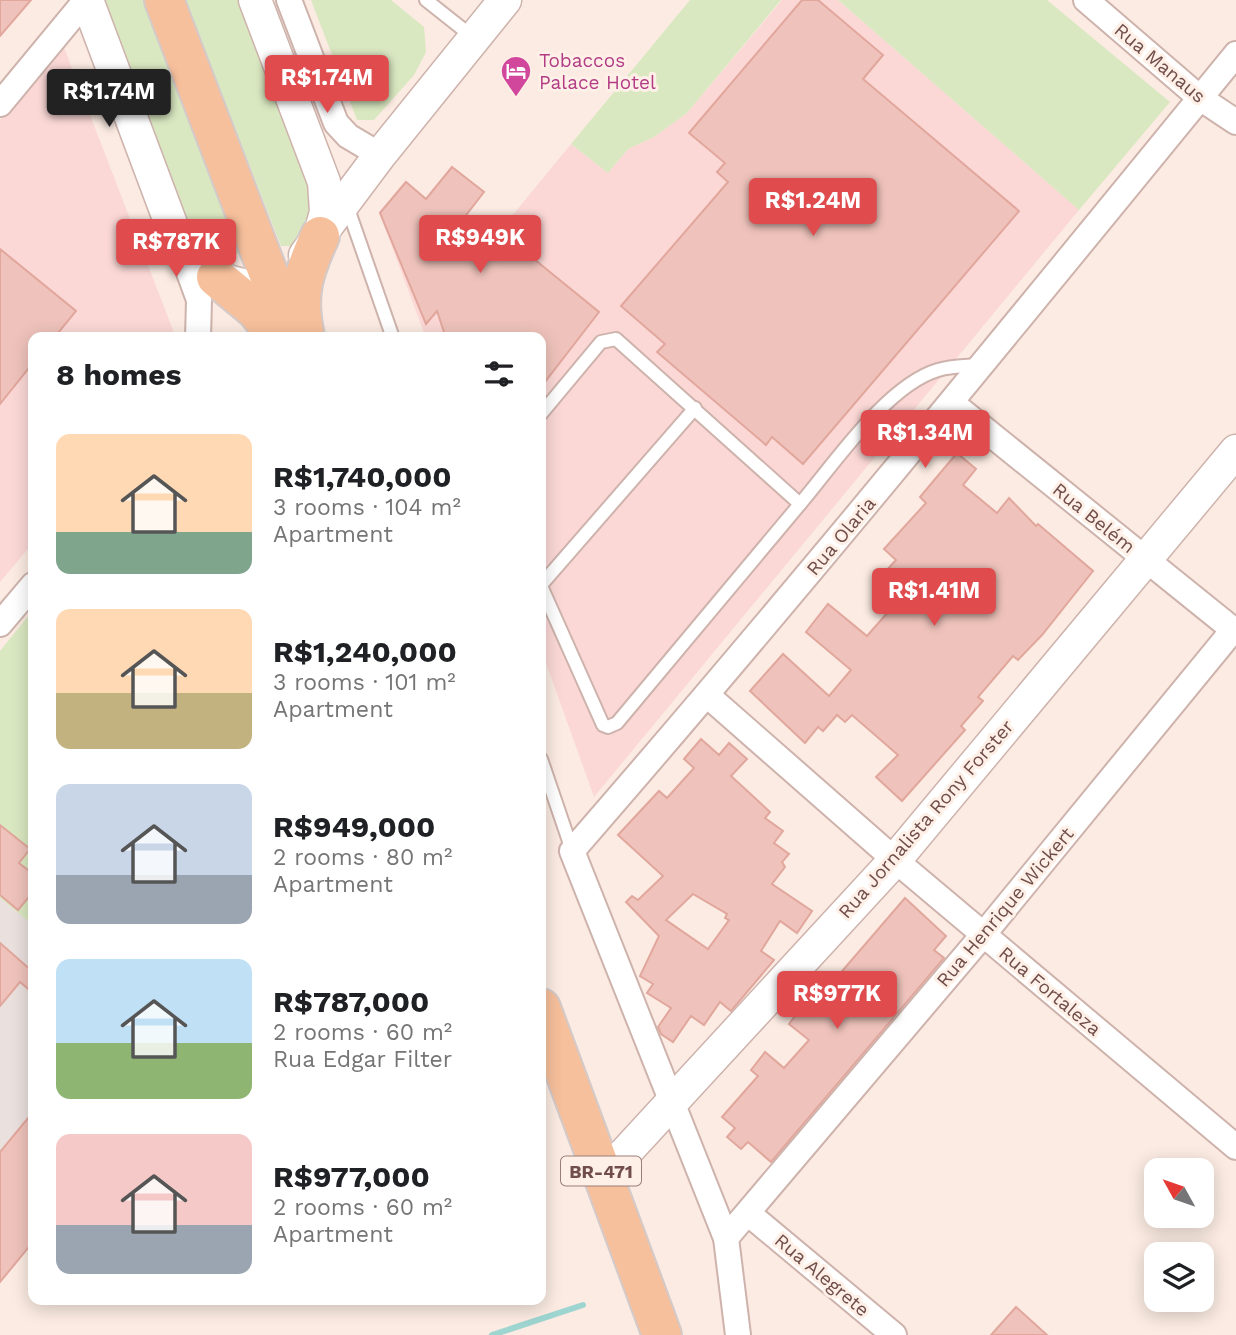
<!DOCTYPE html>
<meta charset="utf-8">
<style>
:root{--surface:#fff;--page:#f2f2f2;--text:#202124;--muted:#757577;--accent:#e04b4e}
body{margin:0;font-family:"Work Sans",sans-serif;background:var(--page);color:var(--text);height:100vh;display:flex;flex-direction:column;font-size:26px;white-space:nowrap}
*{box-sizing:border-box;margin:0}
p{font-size:23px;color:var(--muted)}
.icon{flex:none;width:38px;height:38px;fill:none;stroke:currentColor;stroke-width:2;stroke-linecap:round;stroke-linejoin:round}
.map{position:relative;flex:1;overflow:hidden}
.side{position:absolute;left:28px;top:332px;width:518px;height:973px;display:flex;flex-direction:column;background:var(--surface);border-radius:14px;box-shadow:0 4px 18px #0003}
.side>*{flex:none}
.needle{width:46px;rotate:310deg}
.fabs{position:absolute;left:1144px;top:1158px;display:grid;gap:14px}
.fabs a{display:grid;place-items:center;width:70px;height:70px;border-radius:14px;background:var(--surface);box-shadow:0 4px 18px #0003;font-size:35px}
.price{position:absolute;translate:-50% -60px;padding:0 16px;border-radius:7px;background:var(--accent);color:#fff;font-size:23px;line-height:46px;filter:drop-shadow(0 2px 4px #0008)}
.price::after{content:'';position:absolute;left:50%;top:42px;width:21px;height:16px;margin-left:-10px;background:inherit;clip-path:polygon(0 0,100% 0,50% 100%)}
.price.on{background:#222;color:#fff}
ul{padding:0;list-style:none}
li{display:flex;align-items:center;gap:21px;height:175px;padding:0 28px}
li span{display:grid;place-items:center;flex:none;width:196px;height:140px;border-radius:14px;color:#555}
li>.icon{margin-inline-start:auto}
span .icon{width:84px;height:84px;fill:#fffc;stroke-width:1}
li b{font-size:30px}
h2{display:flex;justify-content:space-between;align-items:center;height:84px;padding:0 28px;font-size:30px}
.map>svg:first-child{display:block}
.commercial{fill:#fbd8d6}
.industrial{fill:#eae0dd}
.green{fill:#dae8c1}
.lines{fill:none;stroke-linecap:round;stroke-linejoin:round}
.stream{stroke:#9ed5d0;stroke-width:6}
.building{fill:#efc3bb;stroke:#e1a69c;stroke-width:2;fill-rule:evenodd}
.service-casing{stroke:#ceb3ac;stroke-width:16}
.minor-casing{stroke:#ceb3ac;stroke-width:28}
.tertiary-casing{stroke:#ceb3ac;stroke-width:35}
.primary-casing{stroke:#d4cac9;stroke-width:42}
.service{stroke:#fff;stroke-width:12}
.minor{stroke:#fff;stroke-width:24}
.tertiary{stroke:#fff;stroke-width:32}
.primary{stroke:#f7c09c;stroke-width:38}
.labels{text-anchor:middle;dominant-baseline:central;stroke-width:6;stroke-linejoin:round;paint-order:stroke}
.shield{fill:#fef0e7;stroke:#9b7f79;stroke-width:2}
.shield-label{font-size:18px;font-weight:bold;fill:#714e4a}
.hotel-label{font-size:19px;fill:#b23c85;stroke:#fef0e7;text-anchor:start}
.street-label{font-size:19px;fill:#714e4a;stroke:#fef0e7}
</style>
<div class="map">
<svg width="1236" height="1335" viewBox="0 0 1236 1335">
<rect width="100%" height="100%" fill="#fbebe2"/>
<!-- commercial -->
<g class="commercial">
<polygon points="782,0 838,0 1079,210 594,797 541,649 541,338 426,338 379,212 405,181 484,250 571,144 608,173 628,149 654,137 687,113"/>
<polygon points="63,45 176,338 33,338 33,543 0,582 0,120"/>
</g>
<!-- industrial -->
<polygon class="industrial" points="0,898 33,925 33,1234 0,1273"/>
<!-- green -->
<g class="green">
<polygon points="100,0 145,0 240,250 230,262 209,255 190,236"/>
<polygon points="185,0 240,0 316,196 314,221 295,246 281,246"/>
<polygon points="311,0 391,0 424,27 426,52 414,75 374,120 357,120"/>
<polygon points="690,0 781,0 687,113 654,137 628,149 608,173 571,144"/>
<polygon points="838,0 1047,0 1170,102 1079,210"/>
<polygon points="33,610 33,925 0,898 0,651"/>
</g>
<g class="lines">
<!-- stream -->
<polyline class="stream" points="492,1335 583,1305"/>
</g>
<!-- building -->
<g class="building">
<polygon points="0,0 31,0 0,36"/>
<polygon points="802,0 818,0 883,55 863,79 1019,211 803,464 772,437 766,445 657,352 665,344 621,306 728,182 717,172 725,163 689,133"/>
<polygon points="452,167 484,192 460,223 490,247 502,233 599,312 541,387 541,338 446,338 437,311 426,324 380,213 406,182 426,199"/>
<polygon points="0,249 76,311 54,338 33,338 33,363 0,404"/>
<polygon points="957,453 976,469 963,485 997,513 1009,498 1036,526 1038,524 1093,571 1042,635 1018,660 1013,656 978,697 983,701 961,726 965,730 902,801 876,777 898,755 852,715 845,722 837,715 823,731 818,727 805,743 750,691 783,654 829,696 851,670 806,632 828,604 867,636 896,603 874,584 896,560 884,549 926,503 920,497"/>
<path d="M701,739L719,755L729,743L747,759L731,776L770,812L765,818L783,831L774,843L789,854L782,862L785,867L772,884L812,911L797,933L780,921L761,951L774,960L731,1011L720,1002L704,1025L691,1016L673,1042L661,1034L658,1027L671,1008L647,993L653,984L640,976L659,936L626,902L632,896L638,900L663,876L618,835L659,791L667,798L694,768L684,759ZM693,894L727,914L725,918L729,920L708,949L666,920Z"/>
<polygon points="0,825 30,849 19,863 33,874 33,892 18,910 0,895"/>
<polygon points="905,898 946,936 934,950 944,958 771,1162 748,1142 741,1149 727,1137 735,1128 722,1117 758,1076 751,1070 765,1052 784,1068 809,1040 789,1024 807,1000 813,1005"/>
<polygon points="0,943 33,972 33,993 20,982 0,1006"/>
<polygon points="33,1112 33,1242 0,1282 0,1152"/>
<polygon points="1016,1307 1047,1335 991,1335"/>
</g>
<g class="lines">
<!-- service casing -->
<g class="service-casing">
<g id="service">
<polyline points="426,0 474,38"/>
<polyline points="346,203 393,338"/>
<polyline points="541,414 601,342 616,339 800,504 617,723 608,727 603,725 541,586"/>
<path d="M800,504C834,464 887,385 938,370C951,366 968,366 981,365"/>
<polyline points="541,585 695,408"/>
<polyline points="541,759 572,850"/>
</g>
</g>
<!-- minor casing -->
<g class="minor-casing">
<g id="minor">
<polyline points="289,0 336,123 348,136 380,155"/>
<polyline points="1086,0 1200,98 1236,122"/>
<polyline points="0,104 86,0"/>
<polyline points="180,248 199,300 198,338"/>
<polyline points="952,403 1236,632"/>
<polyline points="0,624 33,585"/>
<polyline points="707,695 895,860 1236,1147"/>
<polyline points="749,1214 894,1335"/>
<polyline points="726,1238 983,935 1233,630"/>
<path d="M738,1335L726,1238L572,851C799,590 1017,322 1236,54"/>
</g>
</g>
<!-- tertiary casing -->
<g class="tertiary-casing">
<g id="tertiary">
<path d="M87,0L177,240C193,261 212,279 239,284"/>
<polyline points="255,0 324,182 326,212 320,234"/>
<polyline points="305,255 380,155 505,0"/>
<polyline points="603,1177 895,860 1236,451"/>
</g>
</g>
<!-- primary casing -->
<g class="primary-casing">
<g id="primary">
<polyline points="164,0 293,338"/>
<polyline points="216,277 256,310 278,338"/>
<path d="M305,336C296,295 303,273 320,236"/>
<polyline points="541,1008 662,1335"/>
</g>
</g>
<!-- service -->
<use href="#service" class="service"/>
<!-- minor -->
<use href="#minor" class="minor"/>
<!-- tertiary -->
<use href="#tertiary" class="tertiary"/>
<!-- primary -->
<use href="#primary" class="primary"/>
</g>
<!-- icons -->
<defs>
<g id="hotel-pin" transform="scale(1.575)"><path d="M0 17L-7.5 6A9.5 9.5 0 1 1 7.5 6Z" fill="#d1479c" stroke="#fef0e7"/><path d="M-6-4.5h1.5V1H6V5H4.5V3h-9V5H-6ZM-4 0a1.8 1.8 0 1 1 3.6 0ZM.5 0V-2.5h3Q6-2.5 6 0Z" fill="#fff"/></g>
</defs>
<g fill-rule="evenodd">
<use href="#hotel-pin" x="516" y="71"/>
</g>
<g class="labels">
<!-- shield labels -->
<rect class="shield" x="561" y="1156.5" width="80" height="29" rx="5"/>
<g class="shield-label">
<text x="601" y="1171">BR-471</text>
</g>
<!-- hotel labels -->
<g class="hotel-label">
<text x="539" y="60">Tobaccos<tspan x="539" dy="22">Palace Hotel</tspan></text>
</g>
<!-- street labels -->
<g class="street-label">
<text transform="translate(1160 63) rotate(40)">Rua Manaus</text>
<text transform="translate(1094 518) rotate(39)">Rua Belém</text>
<text transform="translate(841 536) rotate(-50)">Rua Olaria</text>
<text transform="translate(926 819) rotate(-49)">Rua Jornalista Rony Forster</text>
<text transform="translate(1005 907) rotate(-50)">Rua Henrique Wickert</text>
<text transform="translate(1050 991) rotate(40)">Rua Fortaleza</text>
<text transform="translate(822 1275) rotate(40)">Rua Alegrete</text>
</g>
</g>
</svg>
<div class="fabs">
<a><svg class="needle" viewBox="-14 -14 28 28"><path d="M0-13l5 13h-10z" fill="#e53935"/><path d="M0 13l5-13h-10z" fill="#757577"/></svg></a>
<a><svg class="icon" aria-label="layers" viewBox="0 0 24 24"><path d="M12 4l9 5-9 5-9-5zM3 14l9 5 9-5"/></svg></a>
</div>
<b class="price" style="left:327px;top:115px">R$1.74M</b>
<b class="price on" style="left:109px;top:129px">R$1.74M</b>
<b class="price" style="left:813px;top:238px">R$1.24M</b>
<b class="price" style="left:480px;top:275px">R$949K</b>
<b class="price" style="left:176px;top:279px">R$787K</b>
<b class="price" style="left:925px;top:470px">R$1.34M</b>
<b class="price" style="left:934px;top:628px">R$1.41M</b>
<b class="price" style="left:837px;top:1031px">R$977K</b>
<section class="side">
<h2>8 homes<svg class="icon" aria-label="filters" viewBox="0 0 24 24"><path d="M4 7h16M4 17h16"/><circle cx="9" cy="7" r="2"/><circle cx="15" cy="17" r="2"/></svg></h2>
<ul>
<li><span style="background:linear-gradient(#ffd9b3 70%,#7fa58c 0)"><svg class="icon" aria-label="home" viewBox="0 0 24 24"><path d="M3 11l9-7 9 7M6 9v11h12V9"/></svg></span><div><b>R$1,740,000</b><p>3 rooms · 104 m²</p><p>Apartment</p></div></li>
<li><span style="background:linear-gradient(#ffd9b3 60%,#c2b280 0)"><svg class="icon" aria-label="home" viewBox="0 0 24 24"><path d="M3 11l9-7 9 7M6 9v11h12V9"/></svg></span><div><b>R$1,240,000</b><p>3 rooms · 101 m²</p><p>Apartment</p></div></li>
<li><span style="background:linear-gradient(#c9d6e8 65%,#9aa5b1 0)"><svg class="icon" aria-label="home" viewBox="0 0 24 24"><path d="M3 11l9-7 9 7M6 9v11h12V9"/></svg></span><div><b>R$949,000</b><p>2 rooms · 80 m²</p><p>Apartment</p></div></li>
<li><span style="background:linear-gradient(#bfe0f5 60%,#8fb573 0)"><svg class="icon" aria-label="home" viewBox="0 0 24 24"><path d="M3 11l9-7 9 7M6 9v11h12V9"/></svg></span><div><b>R$787,000</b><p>2 rooms · 60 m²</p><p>Rua Edgar Filter</p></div></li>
<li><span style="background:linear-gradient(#f6c9c9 65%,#9aa5b1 0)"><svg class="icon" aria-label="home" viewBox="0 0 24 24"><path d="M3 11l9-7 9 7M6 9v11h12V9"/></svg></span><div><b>R$977,000</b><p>2 rooms · 60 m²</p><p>Apartment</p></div></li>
</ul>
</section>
</div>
